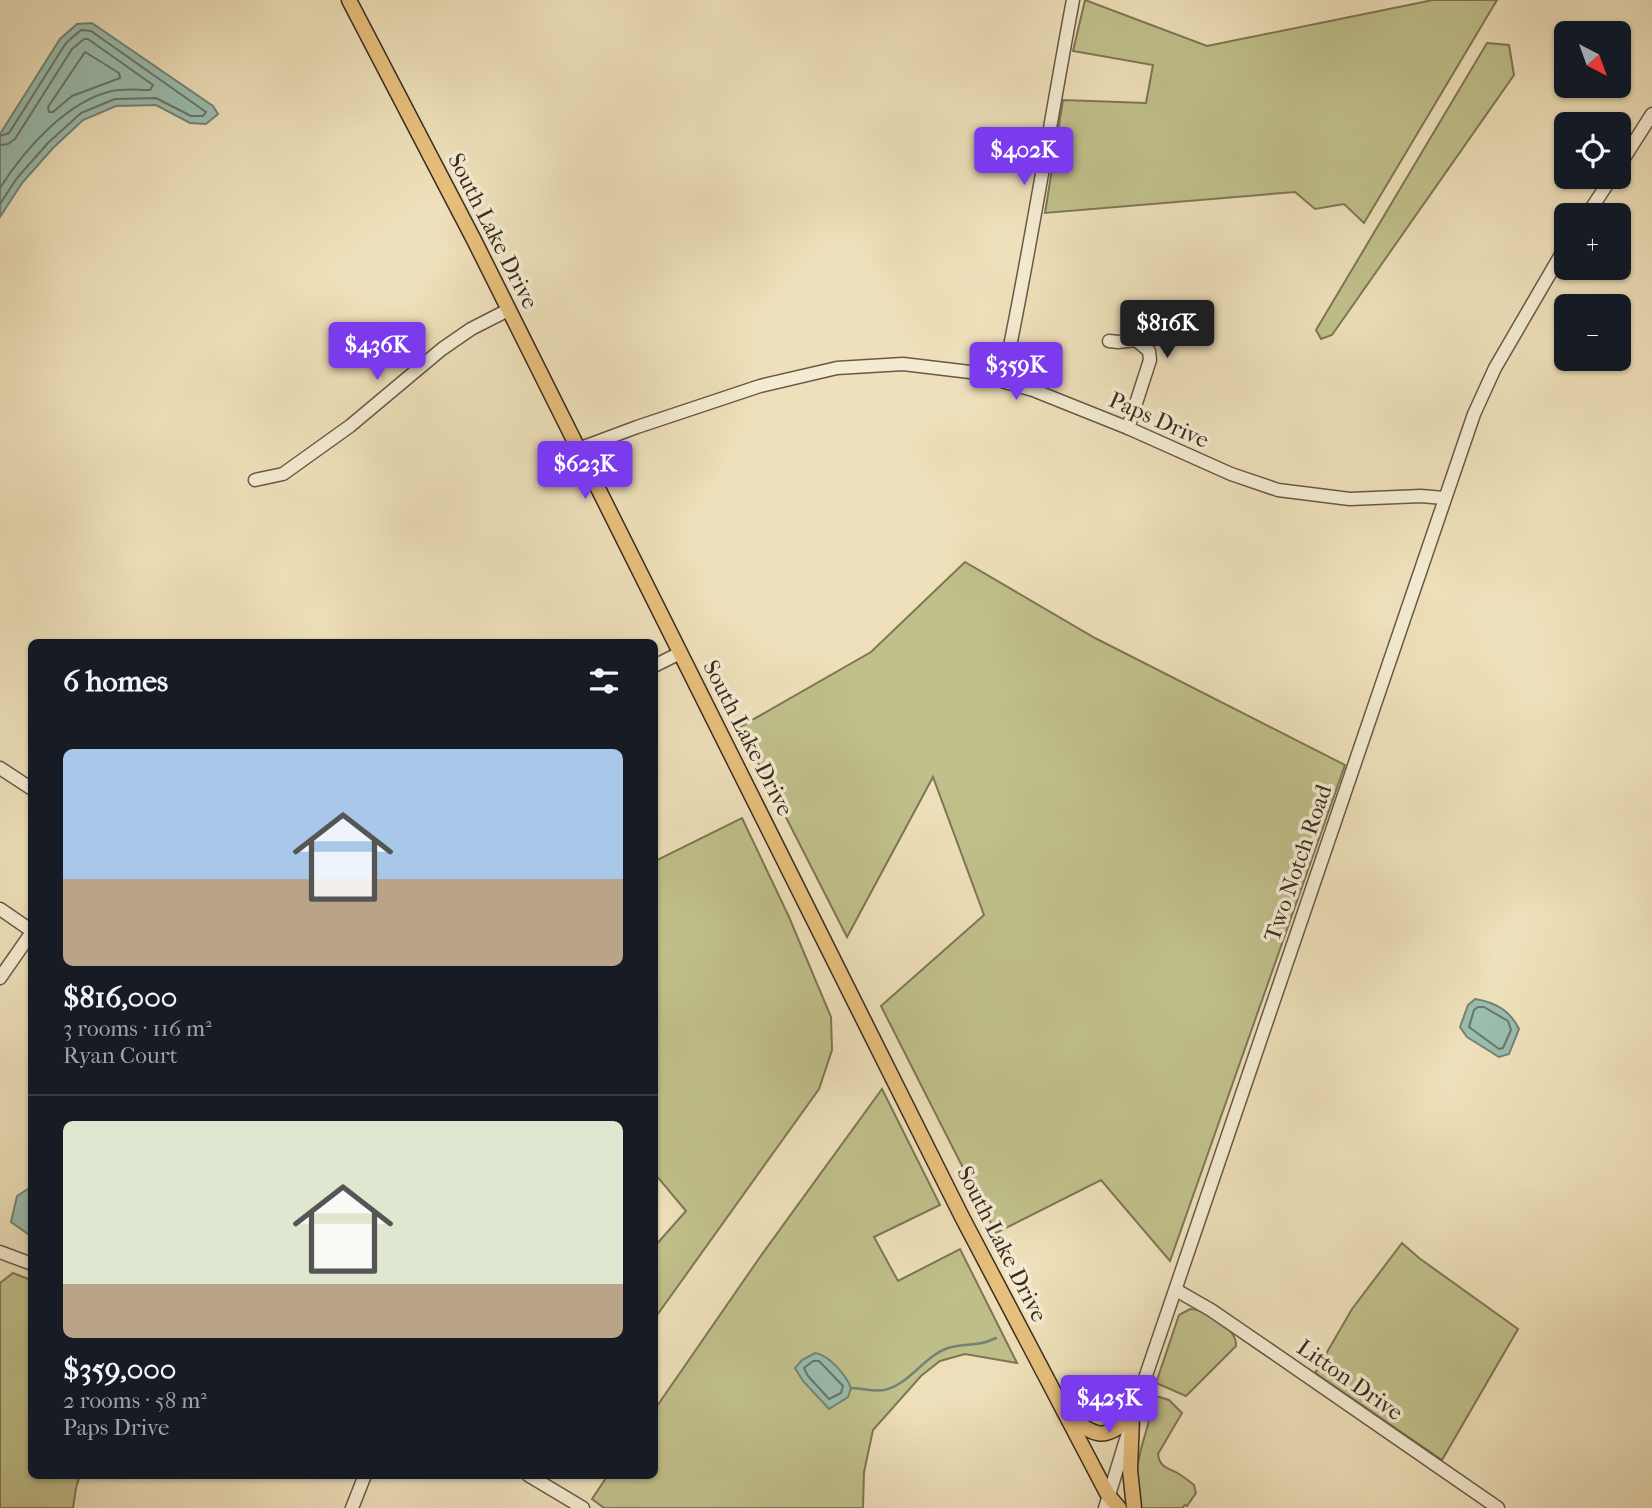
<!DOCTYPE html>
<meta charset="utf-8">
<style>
:root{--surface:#171b24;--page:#242831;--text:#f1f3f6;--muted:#9ea1a6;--line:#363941;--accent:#7c3aed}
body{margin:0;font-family:"IM FELL French Canon",serif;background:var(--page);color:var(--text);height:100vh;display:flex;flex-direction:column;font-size:26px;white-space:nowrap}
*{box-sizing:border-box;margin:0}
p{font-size:23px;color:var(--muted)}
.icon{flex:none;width:38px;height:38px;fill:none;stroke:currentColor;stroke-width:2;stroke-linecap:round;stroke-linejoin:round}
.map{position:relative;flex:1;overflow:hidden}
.drawer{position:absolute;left:28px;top:639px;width:630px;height:840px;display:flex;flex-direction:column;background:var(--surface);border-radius:10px;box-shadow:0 2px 5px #0004}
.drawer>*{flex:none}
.needle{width:46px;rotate:139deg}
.buttons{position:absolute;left:1554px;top:21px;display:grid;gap:14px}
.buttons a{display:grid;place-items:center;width:77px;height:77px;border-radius:10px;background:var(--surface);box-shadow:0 2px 5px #0004;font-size:35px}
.price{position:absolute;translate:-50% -60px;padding:0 16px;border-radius:7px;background:var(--accent);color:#fff;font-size:23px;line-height:46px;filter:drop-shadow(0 2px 4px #0008)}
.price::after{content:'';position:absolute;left:50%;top:42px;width:21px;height:16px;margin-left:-10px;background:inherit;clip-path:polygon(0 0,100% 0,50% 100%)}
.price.current{background:#222;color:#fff}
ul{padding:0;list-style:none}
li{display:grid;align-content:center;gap:14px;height:371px;padding:0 35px}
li+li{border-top:2px solid var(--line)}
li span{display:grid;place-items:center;height:217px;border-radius:10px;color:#555}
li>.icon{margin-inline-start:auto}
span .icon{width:126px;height:126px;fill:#fffc;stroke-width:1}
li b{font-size:30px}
h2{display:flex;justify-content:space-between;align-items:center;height:84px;padding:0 35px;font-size:30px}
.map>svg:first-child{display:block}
.green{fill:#c0c08b;stroke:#7e7656;stroke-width:2}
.water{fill:#99bdaf;stroke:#738376;stroke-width:2}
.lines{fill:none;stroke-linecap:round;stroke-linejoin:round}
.shore{stroke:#6a7468;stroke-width:2}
.stream{stroke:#738376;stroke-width:2.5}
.minor-casing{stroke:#685947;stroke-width:15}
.major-casing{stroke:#3b2c21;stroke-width:17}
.minor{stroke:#f4ebd2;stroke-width:12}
.major{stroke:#e7c07d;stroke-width:14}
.labels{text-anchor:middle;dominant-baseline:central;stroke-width:7;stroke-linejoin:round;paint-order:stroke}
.street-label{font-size:23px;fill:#3b2c21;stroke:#f4ebd2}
</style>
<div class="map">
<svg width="1652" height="1508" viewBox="0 0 1652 1508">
<rect width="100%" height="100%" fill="#eee0ba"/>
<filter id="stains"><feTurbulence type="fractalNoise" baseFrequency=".00286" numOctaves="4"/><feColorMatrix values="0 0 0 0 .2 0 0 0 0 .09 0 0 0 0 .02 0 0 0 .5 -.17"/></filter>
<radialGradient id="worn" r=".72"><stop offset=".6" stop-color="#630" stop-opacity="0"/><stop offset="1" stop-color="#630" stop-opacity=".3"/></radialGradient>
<!-- green -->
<g class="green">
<polygon points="1085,0 1207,46 1433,0 1497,0 1364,223 1344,204 1315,209 1295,192 1045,213 1063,100 1146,103 1153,65 1073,51"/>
<polygon points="1487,43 1509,45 1514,75 1332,335 1321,339 1316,330"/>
<polygon points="965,562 1095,638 1345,765 1170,1261 1101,1180 996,1233 881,1006 984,915 933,777 847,937 740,727 871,652"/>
<polygon points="742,818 789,917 831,1017 832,1050 819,1089 655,1318 655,1246 686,1211 655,1174 655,861"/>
<polygon points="882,1089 940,1205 874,1237 898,1281 960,1249 1017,1363 965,1354 940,1361 921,1376 873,1430 864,1472 863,1508 604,1508 592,1499 608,1475 654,1475 655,1409 760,1257"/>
<polygon points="1402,1243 1419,1258 1518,1329 1442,1460 1315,1373 1352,1309"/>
<polygon points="13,1273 31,1280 32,1475 80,1475 76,1488 73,1508 0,1508 0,1283"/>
<path d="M1190,1309C1205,1309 1237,1328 1236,1346L1186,1396L1156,1383L1179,1315Z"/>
<path d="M1156,1396L1169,1400L1182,1413L1158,1454C1160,1469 1168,1467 1179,1474C1184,1477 1189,1481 1194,1485L1196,1493L1187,1506L1185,1505L1182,1508H1141L1136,1473L1141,1449Z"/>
</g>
<!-- water -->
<g class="water">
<polygon points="92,23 213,106 218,114 206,124 190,123 156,105 116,106 83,120 53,148 22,183 0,217 0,134 60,39 77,24"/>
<path d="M1475,999C1495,1002 1511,1012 1519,1029L1509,1054L1499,1057L1467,1037L1460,1027L1468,1005Z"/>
<polygon points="31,1187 31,1236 11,1222 17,1196"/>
<path d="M815,1353C829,1355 846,1375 851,1388L848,1397L829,1409L803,1381L795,1368L802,1360Z"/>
</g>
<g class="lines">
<!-- shore -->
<g class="shore">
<polygon points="85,52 119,73 120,78 72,96 53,112 49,112 48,107"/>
<polyline points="0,136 9,133 66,43 81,30 91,31 206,112 203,116 191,116 156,98 115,99 81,113 48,143 17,178 0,204"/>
<path d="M0,145L8,144L15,139L72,49L84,39H88L153,85L150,90C138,90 124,88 112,91C67,101 24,150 0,188"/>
<polygon points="1478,1007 1484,1007 1508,1021 1511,1030 1503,1048 1499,1049 1469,1027 1474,1010"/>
<polygon points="813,1361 819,1361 843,1386 841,1393 829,1399 808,1376 804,1368"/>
</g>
<!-- stream -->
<path class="stream" d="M851,1388C861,1388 874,1392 884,1390C909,1385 924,1356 948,1348C967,1342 975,1348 996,1338"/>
<!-- minor casing -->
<g class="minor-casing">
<g id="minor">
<polyline points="1619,166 1652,114"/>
<polyline points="1587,215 1612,177"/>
<polyline points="1109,341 1118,342 1136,340 1149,351 1150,360 1128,428"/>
<path d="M1003,380C1030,254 1049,127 1073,0"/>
<polyline points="578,449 637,427 760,386 837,368 903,364 970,372 1033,390 1128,428 1231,474 1278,490 1350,499 1421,496 1444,498"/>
<polyline points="255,480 283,474 350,426 442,349 471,329 508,310"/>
<polyline points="654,666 680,653"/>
<polyline points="0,768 32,789"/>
<polyline points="0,909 32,931"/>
<polyline points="0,978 32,932"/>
<polyline points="0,1252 32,1264"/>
<polyline points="1176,1290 1211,1310 1281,1358 1498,1508"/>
<polyline points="528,1475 583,1508"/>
<polyline points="352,1508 365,1475"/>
<polyline points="1105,1508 1143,1384 1474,414 1495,368 1566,246"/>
</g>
</g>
<!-- major casing -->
<g class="major-casing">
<g id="major">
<polyline points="349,0 474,240 962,1217 1108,1495 1119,1508"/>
<path d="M1068,1415C1097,1437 1101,1441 1132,1418"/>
<polyline points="1132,1418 1130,1470 1134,1508"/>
</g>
</g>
<!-- minor -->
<use href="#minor" class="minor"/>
<!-- major -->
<use href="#major" class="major"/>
</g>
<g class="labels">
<!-- street labels -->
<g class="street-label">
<text transform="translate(493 231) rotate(63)">South Lake Drive</text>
<text transform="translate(1159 420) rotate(24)">Paps Drive</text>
<text transform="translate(748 738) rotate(63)">South Lake Drive</text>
<text transform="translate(1298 863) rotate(-71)">Two Notch Road</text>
<text transform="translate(1002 1244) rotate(63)">South Lake Drive</text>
<text transform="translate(1350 1380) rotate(35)">Litton Drive</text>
</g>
</g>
<rect width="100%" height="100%" filter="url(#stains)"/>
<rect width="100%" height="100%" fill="url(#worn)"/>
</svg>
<div class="buttons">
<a><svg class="needle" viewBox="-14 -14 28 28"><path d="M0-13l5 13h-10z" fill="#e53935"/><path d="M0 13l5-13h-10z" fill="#9ea1a6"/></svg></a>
<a><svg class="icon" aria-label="locate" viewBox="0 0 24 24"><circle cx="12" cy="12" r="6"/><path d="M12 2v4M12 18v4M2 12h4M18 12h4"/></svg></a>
<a>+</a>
<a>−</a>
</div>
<b class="price" style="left:1024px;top:187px">$402K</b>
<b class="price current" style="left:1167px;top:360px">$816K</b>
<b class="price" style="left:377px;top:382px">$436K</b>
<b class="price" style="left:1016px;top:402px">$359K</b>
<b class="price" style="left:585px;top:501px">$623K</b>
<b class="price" style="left:1109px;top:1435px">$425K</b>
<section class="drawer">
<h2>6 homes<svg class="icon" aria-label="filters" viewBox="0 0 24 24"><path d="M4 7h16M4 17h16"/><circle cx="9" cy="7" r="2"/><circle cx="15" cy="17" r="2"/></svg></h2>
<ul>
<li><span style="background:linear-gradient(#a9c7e8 60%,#b9a48a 0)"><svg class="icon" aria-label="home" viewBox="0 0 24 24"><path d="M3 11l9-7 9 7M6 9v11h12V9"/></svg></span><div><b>$816,000</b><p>3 rooms · 116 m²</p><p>Ryan Court</p></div></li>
<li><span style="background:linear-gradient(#dfe7d0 75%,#b9a48a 0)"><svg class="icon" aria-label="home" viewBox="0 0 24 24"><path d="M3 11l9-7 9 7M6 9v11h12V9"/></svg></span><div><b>$359,000</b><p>2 rooms · 58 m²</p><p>Paps Drive</p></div></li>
</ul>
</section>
</div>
